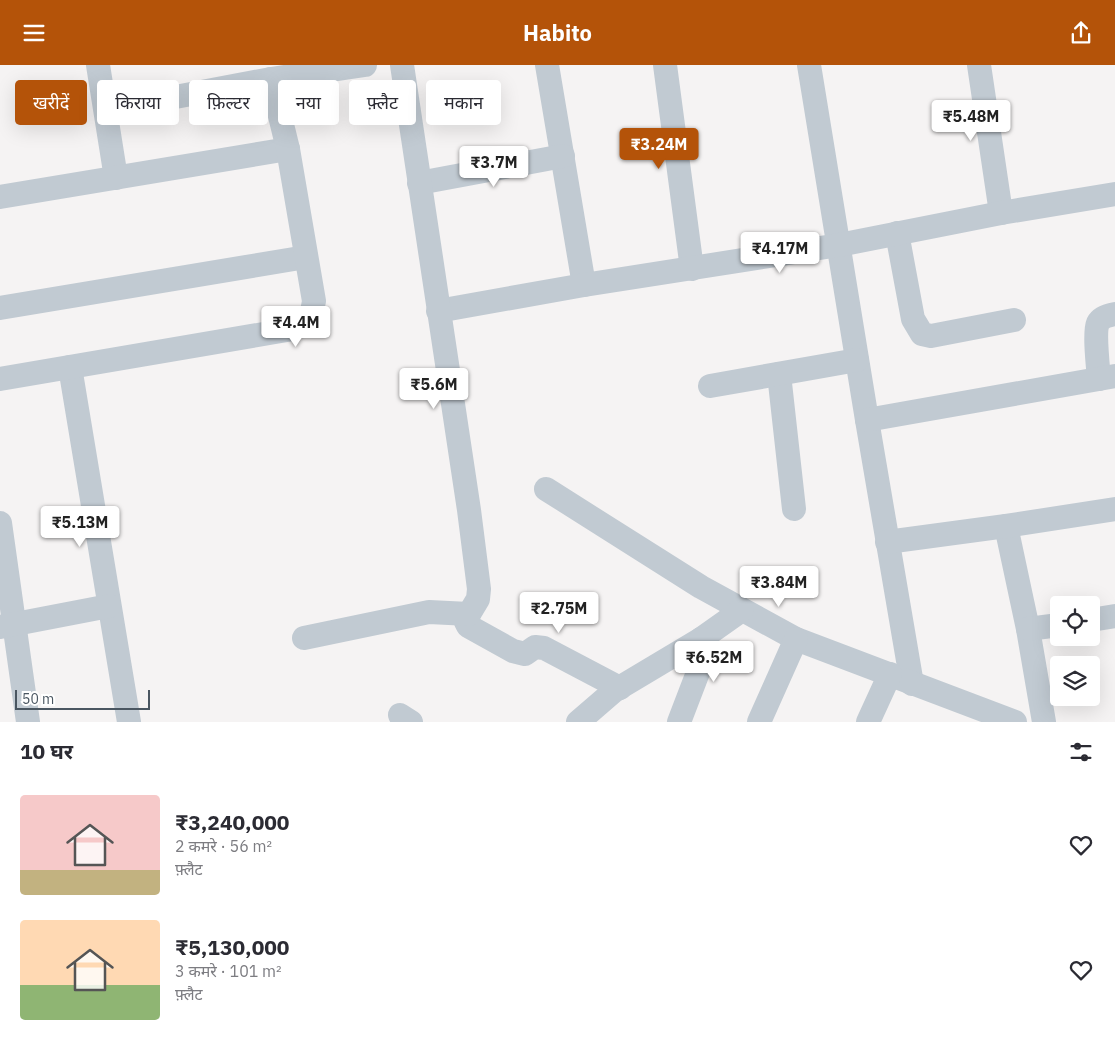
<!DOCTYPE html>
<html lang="hi">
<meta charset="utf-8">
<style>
:root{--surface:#fff;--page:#f7f7f7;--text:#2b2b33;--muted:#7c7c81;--accent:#b45309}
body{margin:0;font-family:"IBM Plex Sans","Noto Sans Devanagari",sans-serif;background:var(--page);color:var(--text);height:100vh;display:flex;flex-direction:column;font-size:19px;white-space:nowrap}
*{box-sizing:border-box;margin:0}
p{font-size:16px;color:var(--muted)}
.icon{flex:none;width:28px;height:28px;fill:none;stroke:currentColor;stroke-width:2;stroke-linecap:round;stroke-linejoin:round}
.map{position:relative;height:657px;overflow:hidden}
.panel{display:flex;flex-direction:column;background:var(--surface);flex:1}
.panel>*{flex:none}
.top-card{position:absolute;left:15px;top:15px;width:500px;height:45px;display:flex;gap:10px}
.fabs{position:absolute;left:1050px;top:531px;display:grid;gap:10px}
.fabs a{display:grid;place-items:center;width:50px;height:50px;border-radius:5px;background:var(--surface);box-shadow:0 5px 20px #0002;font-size:25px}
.scale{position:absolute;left:15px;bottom:12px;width:135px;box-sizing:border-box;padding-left:5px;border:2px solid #4a5661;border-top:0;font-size:14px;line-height:18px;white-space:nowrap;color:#4a5661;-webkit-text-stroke:4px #fff;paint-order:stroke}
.price{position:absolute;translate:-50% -42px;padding:0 11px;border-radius:5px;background:#fff;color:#222;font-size:16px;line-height:32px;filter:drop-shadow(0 1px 2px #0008)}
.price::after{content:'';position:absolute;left:50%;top:30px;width:15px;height:11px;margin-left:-8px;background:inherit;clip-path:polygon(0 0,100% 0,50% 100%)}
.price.current{background:var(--accent);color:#fff}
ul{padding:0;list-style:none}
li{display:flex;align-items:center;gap:15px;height:125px;padding:0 20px}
li span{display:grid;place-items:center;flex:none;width:140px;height:100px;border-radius:5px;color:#555}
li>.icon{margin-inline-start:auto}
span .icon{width:60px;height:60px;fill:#fffc;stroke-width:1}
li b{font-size:21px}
h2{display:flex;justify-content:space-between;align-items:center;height:60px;padding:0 20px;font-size:21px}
.tag{padding:0 18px;border-radius:5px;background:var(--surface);box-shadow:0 5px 20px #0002;font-size:18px;line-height:45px}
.tag.current{background:var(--accent);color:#fff}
header{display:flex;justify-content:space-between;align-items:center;height:65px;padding:0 20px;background:var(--accent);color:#fff;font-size:22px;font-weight:800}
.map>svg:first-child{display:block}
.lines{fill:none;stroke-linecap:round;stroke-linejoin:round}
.minor{stroke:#c1cad2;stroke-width:24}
</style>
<header><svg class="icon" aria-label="menu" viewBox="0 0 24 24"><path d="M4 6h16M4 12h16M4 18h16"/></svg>Habito<svg class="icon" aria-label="share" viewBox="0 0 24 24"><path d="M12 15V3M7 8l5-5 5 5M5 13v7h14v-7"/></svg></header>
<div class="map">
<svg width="1115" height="657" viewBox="0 0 1115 657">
<rect width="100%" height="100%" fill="#f5f3f3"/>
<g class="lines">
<!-- minor -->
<g class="minor">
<polyline points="98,0 116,113"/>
<polyline points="547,0 584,220"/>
<polyline points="665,0 692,204"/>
<polyline points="809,0 867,355 912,619"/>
<polyline points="979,0 1001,148"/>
<polyline points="170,33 271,14 365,0"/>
<polyline points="419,118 563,91"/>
<polyline points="0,132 288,84"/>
<polyline points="897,168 913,254 922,269 931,271 1014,255"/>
<polyline points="0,243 306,192"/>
<polyline points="438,246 584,220 839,180 1001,148 1115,129"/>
<polyline points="70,302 129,657"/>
<polyline points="779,309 794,444"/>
<path d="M0,314L287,265C307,260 311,255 314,236L288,84L271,14"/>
<path d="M1099,314C1098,302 1094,267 1098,258C1101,252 1109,250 1115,249"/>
<polyline points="710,321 857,295"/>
<polyline points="867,355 1115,311"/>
<polyline points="546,424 701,522 796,574 1015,657"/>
<polyline points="0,458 28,657"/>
<polyline points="1006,461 1028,564 1044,657"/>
<polyline points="887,477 1006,461 1115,444"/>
<polyline points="469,549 466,557 468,561 513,586 525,589 535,582 544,583 620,623"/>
<polyline points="1091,555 1115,551"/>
<polyline points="0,562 109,541"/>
<polyline points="1028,564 1059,560"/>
<polyline points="304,573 429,547 469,549 478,534 479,524 469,445 402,0"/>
<polyline points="400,650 411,657"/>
<polyline points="578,657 614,626 701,574 742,545"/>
<polyline points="679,657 702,597 701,574"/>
<polyline points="759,657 796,574"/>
<polyline points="868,657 890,609"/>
</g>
</g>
</svg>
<div class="fabs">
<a><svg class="icon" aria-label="locate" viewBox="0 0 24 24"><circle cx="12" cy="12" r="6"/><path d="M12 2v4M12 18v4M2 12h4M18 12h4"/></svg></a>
<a><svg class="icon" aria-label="layers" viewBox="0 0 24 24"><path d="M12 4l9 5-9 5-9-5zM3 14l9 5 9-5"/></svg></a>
</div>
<div class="scale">50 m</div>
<b class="price" style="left:971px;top:77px">₹5.48M</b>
<b class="price current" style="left:659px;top:105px">₹3.24M</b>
<b class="price" style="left:494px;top:123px">₹3.7M</b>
<b class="price" style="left:780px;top:209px">₹4.17M</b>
<b class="price" style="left:296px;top:283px">₹4.4M</b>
<b class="price" style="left:434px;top:345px">₹5.6M</b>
<b class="price" style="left:80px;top:483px">₹5.13M</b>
<b class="price" style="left:779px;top:543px">₹3.84M</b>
<b class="price" style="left:559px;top:569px">₹2.75M</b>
<b class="price" style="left:714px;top:618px">₹6.52M</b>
<div class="top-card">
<a class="tag current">खरीदें</a>
<a class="tag">किराया</a>
<a class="tag">फ़िल्टर</a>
<a class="tag">नया</a>
<a class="tag">फ़्लैट</a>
<a class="tag">मकान</a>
</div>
</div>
<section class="panel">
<h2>10 घर<svg class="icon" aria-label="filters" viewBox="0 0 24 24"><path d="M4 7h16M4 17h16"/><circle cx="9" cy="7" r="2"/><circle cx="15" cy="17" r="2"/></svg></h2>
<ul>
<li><span style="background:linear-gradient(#f6c9c9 75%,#c2b280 0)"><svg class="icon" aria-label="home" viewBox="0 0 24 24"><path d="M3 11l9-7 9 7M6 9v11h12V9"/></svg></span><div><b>₹3,240,000</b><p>2 कमरे · 56 m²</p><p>फ़्लैट</p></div><svg class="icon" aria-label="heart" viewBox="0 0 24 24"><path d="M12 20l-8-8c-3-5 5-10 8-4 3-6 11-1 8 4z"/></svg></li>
<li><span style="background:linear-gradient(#ffd9b3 65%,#8fb573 0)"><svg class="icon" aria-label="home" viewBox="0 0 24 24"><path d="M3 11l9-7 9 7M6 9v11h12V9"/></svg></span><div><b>₹5,130,000</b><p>3 कमरे · 101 m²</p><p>फ़्लैट</p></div><svg class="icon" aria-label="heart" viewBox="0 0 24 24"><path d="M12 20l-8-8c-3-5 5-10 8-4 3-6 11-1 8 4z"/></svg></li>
</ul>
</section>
